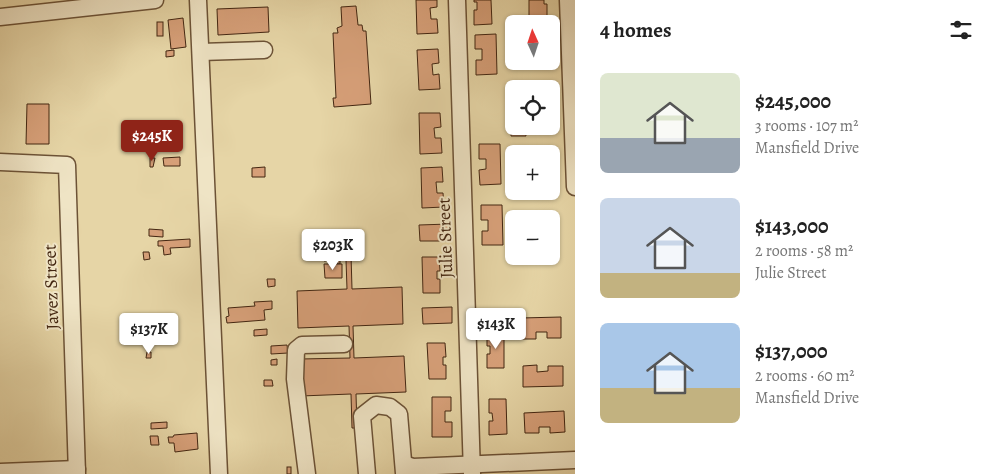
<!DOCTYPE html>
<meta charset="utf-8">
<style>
:root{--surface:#fff;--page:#f2f2f2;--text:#222;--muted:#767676;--accent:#8f2418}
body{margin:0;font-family:Alegreya,serif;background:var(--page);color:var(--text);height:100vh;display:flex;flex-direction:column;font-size:19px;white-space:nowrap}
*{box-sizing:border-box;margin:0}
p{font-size:16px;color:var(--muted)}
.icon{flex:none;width:28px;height:28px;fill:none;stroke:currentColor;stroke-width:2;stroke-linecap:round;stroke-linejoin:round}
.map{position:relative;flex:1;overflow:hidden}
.side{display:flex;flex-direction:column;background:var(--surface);width:425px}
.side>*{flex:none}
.needle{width:32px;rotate:357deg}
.tools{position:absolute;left:505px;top:15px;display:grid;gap:10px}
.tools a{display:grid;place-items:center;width:55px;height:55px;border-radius:8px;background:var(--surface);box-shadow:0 1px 4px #0004;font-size:25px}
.price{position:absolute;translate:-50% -42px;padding:0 11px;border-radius:5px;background:#fff;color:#222;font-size:16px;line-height:32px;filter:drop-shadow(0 1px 2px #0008)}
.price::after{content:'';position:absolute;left:50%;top:30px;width:15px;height:11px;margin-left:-8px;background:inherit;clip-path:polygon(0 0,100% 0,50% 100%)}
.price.active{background:var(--accent);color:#fff}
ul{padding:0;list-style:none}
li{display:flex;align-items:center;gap:15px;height:125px;padding:0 25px}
li span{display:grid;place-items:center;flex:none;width:140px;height:100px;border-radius:8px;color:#555}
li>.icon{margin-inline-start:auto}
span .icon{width:60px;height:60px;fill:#fffc;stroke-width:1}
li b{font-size:21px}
h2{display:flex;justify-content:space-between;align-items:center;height:60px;padding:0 25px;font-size:21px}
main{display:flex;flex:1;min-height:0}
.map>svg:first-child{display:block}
.building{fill:#d69f78;stroke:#432611}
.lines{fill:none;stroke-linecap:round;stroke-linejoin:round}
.minor-casing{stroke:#6c5236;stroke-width:19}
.minor{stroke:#efe4c5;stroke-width:16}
.labels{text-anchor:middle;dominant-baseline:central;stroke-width:4;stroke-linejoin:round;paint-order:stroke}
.street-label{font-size:18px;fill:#432611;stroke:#efe4c5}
</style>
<main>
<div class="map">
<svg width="575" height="474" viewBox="0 0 575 474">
<rect width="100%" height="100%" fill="#e6d5a6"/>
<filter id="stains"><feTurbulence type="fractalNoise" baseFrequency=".004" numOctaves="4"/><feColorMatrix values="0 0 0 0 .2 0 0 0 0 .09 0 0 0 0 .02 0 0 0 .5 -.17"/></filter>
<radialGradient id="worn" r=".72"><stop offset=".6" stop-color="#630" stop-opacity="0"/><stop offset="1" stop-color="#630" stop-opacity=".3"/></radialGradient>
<!-- building -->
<g class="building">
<polygon points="416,0 437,0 437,7 430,8 431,19 437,19 438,33 417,34"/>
<polygon points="474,0 491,0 492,24 474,25 474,10 477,10 477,2 474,2"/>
<polygon points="529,0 544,0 544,4 547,4 547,18 529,18"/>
<polygon points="356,6 358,25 362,25 363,31 366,31 371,104 334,107 333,98 336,98 333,33 338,33 337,28 342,26 341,7"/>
<polygon points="268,7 269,32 218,35 217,9"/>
<polygon points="183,18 186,47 171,49 168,20"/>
<rect x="157" y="22" width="6" height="14"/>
<polygon points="496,34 497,74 476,75 476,60 482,60 482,49 475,49 475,35"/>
<polygon points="438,49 439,63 432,64 433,75 439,74 440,89 419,90 417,50"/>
<polygon points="174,50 174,56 166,57 166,51"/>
<polygon points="528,61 549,61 549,68 528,69"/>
<polygon points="27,104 49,104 49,144 26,144"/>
<polygon points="419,113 440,113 441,127 434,128 435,138 441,138 442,153 420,154"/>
<polygon points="511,115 514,115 514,126 551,126 551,133 537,134 537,129 525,129 526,136 511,136"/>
<polygon points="479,144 500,144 501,184 480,185 479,170 486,169 486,159 479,159"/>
<polygon points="180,157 180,166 164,166 163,158"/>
<polygon points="150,158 155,158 153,167 150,167"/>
<polygon points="551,160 552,160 553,182 551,182"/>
<polygon points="512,162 514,162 514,183 513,183"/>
<polygon points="265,167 265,177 252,177 252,168"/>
<polygon points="442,167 443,182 436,182 437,193 443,193 444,207 422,208 421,168"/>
<polygon points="481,205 502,205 503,245 482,245 482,231 488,231 488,220 481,220"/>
<polygon points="554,214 554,234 551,234 551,219 515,219 515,215"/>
<polygon points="449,224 450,241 420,241 419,225"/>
<polygon points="149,229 163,230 163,237 149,236"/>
<polygon points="190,239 190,247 170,248 171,254 164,255 163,246 158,246 158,241"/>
<polygon points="143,252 149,252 150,259 144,260"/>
<polygon points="351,255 352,289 402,287 403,324 353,326 354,358 404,356 406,392 356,394 357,428 352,428 351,394 301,396 300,359 350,358 349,326 298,328 297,291 347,289 346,260 340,260 340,264 337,264 337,260 324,261 324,256"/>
<polygon points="422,257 439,257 440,271 437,271 437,279 440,279 440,293 423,293"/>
<polygon points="324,264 342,264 342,278 325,278"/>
<polygon points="267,279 275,279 275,286 268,287"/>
<polygon points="272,301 272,309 264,310 265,320 227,323 226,317 229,316 228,308 255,306 254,302"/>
<polygon points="452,307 452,323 423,324 422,308"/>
<polygon points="561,317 561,338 547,338 547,332 536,332 536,339 521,339 521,318"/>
<polygon points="267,329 267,335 254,336 254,330"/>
<polygon points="487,332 504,332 504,368 487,368 487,354 490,354 490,346 487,346"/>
<polygon points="427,343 445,343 446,357 443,357 443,365 446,365 446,379 429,379"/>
<polygon points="287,345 288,353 271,354 271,346"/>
<polygon points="147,352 151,352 151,358 146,358"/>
<polygon points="277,359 277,365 271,365 271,360"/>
<polygon points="537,365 537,372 548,371 548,366 563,366 563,386 523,387 523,366"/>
<polygon points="264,380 272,380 273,386 264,386"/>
<polygon points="432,397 451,397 451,411 445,411 445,422 452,422 452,437 432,437"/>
<polygon points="489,399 506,399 507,434 489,435 489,421 493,421 492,413 489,413"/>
<polygon points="564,411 565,432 550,433 550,427 539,427 539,433 525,433 524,413"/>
<polygon points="167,422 167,428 151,429 151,423"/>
<polygon points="197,433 198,449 175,452 174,443 169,443 168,437 173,437 174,435"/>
<polygon points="150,436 158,436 159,445 151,445"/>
<rect x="287" y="467" width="4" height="7"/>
</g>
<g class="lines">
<!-- minor casing -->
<g class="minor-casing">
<g id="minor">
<polyline points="198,0 219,474"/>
<polyline points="457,0 472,474"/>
<polyline points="568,0 575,187"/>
<polyline points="0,17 155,0"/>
<polyline points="201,52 264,50"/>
<polyline points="0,162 67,165 77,474"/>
<polyline points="404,464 413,467 575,460"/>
<polyline points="0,472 77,469"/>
<polyline points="307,474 295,379 296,350 302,345 344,344"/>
<polyline points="367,474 362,416 376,405 390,407 399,414 404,473"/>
</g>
</g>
<!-- minor -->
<use href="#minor" class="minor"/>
</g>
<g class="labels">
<!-- street labels -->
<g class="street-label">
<text transform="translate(445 238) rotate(-92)">Julie Street</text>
<text transform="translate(51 287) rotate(-92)">Javez Street</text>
</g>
</g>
<rect width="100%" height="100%" filter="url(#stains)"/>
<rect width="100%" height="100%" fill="url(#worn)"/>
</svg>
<div class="tools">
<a><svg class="needle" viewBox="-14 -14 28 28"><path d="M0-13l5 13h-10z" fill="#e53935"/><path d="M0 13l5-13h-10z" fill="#767676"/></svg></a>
<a><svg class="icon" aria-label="locate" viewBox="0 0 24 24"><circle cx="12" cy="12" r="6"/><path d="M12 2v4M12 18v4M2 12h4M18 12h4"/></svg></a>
<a>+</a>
<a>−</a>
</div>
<b class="price active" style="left:152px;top:162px">$245K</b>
<b class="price" style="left:333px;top:271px">$203K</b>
<b class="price" style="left:496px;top:350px">$143K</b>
<b class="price" style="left:149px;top:355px">$137K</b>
</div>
<section class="side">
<h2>4 homes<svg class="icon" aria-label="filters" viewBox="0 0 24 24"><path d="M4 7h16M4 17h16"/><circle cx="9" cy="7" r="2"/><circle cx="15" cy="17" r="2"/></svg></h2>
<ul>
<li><span style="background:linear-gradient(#dfe7d0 65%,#9aa5b1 0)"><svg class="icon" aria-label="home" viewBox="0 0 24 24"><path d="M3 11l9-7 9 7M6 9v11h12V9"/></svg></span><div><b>$245,000</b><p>3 rooms · 107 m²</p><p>Mansfield Drive</p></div></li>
<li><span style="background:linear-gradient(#c9d6e8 75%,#c2b280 0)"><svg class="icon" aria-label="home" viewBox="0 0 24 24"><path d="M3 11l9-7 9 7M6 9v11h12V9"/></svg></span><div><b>$143,000</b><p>2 rooms · 58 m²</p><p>Julie Street</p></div></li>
<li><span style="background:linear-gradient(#a9c7e8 65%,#c2b280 0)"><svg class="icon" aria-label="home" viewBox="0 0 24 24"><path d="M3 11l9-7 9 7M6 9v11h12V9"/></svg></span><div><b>$137,000</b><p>2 rooms · 60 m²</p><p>Mansfield Drive</p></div></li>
</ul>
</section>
</main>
